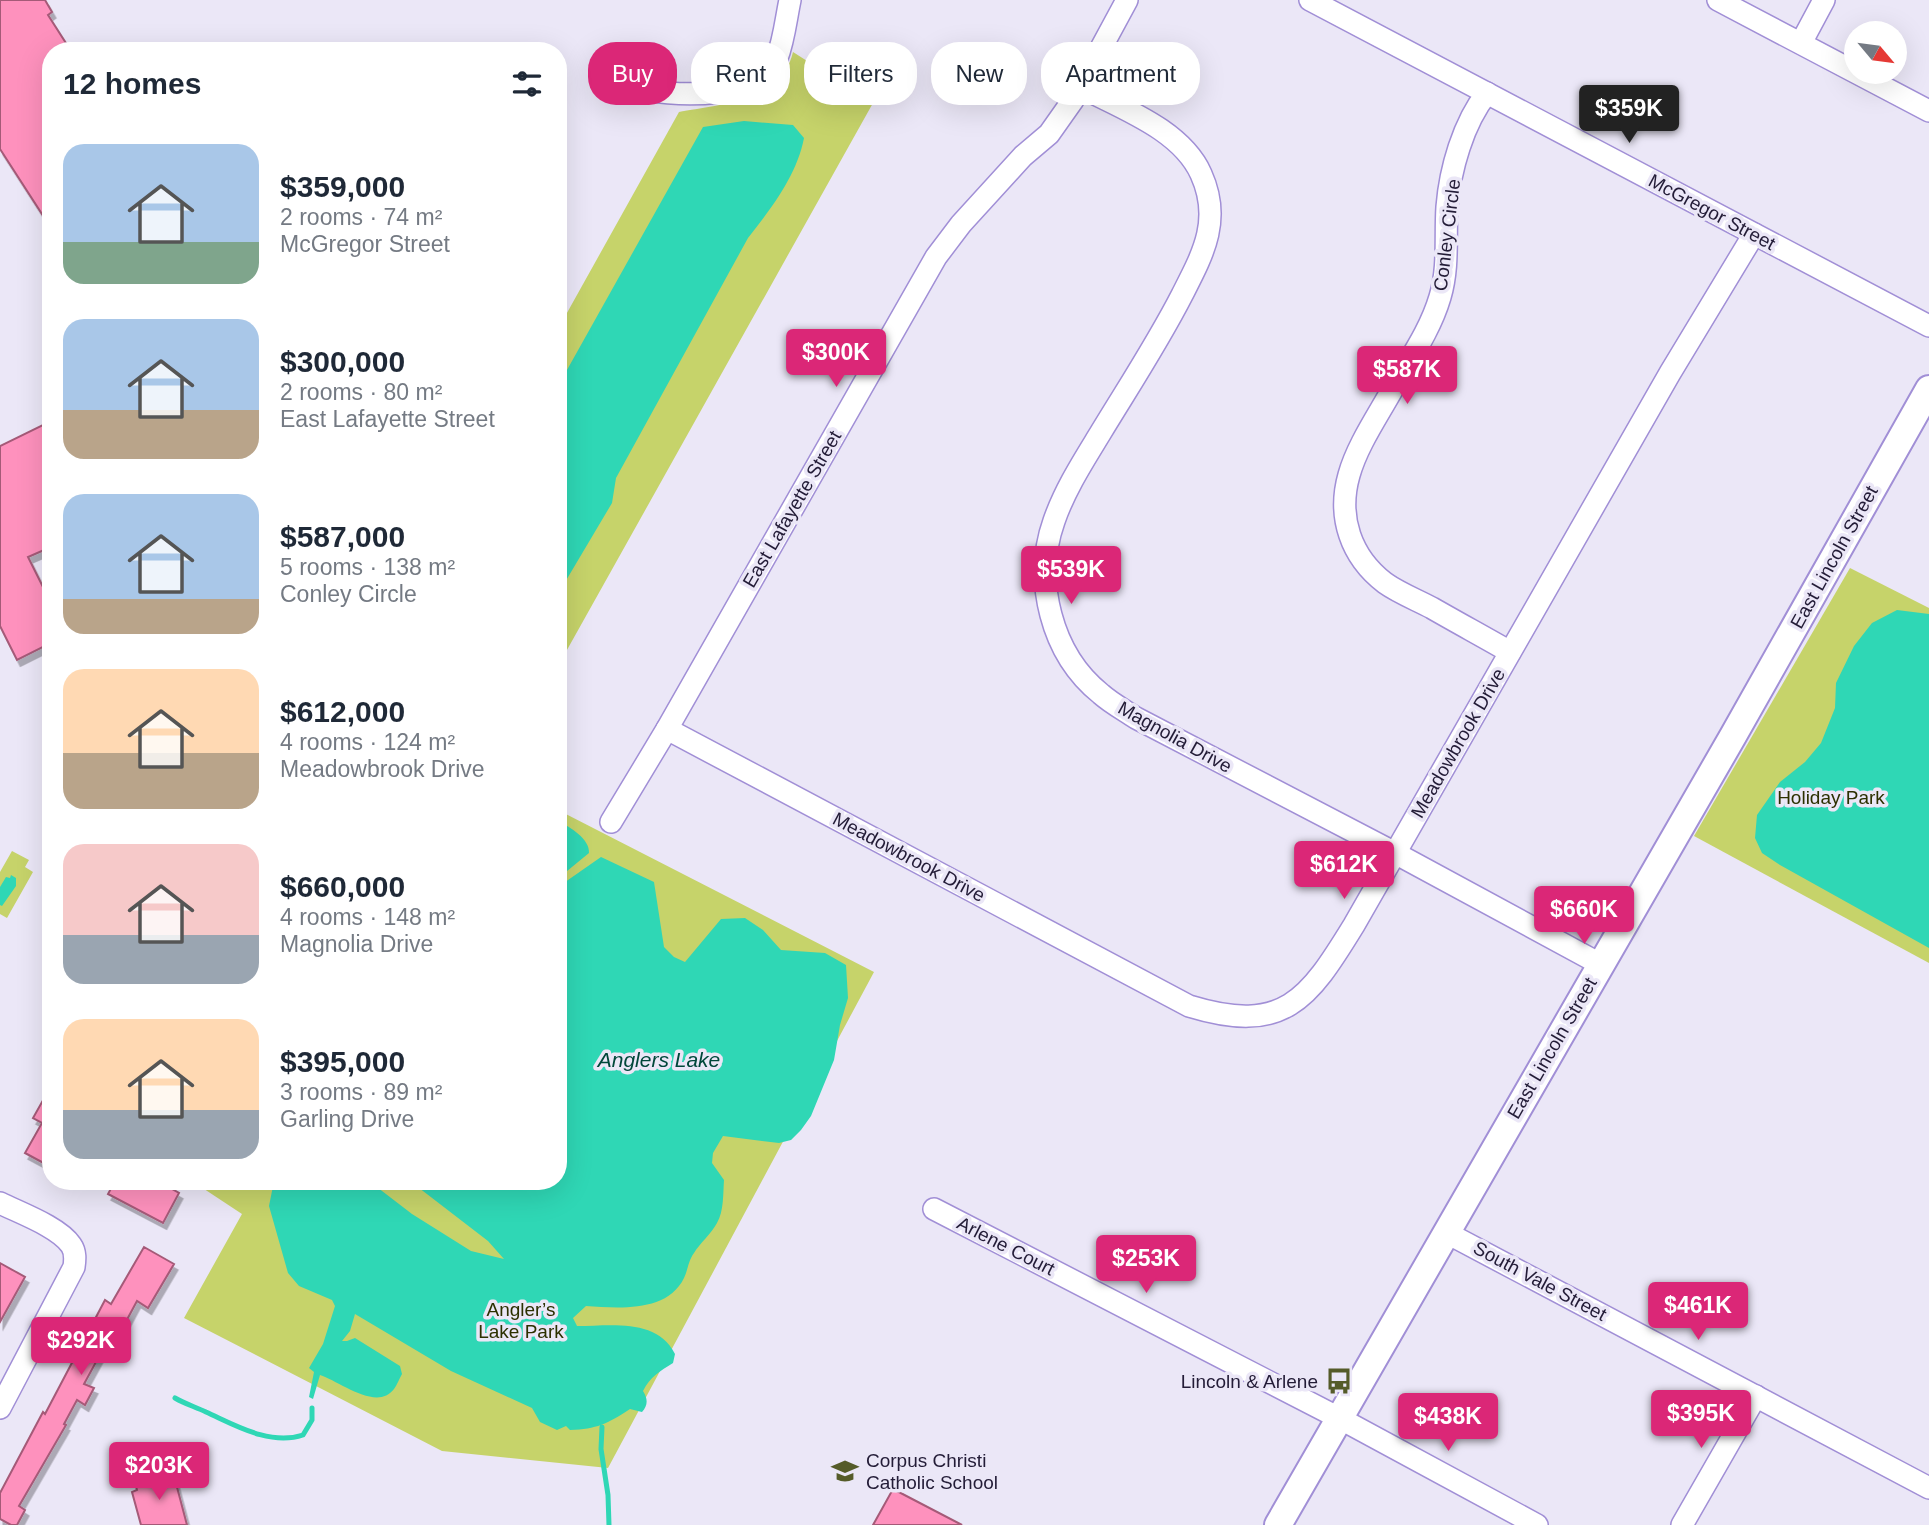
<!DOCTYPE html>
<meta charset="utf-8">
<style>
:root{--surface:#fff;--page:#f2f2f3;--text:#1f2937;--muted:#747a83;--accent:#db2777}
body{margin:0;font-family:Helvetica,sans-serif;background:var(--page);color:var(--text);height:100vh;display:flex;flex-direction:column;font-size:26px;white-space:nowrap}
*{box-sizing:border-box;margin:0}
p{font-size:23px;color:var(--muted)}
.icon{flex:none;width:38px;height:38px;fill:none;stroke:currentColor;stroke-width:2;stroke-linecap:round;stroke-linejoin:round}
.map{position:relative;flex:1;overflow:hidden}
.panel{position:absolute;left:42px;top:42px;width:525px;height:1148px;display:flex;flex-direction:column;background:var(--surface);border-radius:28px;box-shadow:0 7px 28px #0002}
.panel>*{flex:none}
.guide{position:absolute;left:588px;top:42px;width:665px;height:63px;display:flex;gap:14px}
.needle{width:46px;rotate:119deg}
.tools{position:absolute;left:1844px;top:21px;display:grid;gap:14px}
.tools a{display:grid;place-items:center;width:63px;height:63px;border-radius:50%;background:var(--surface);box-shadow:0 7px 28px #0002;font-size:35px}
.price{position:absolute;translate:-50% -60px;padding:0 16px;border-radius:7px;background:var(--accent);color:#fff;font-size:23px;line-height:46px;filter:drop-shadow(0 2px 4px #0008)}
.price::after{content:'';position:absolute;left:50%;top:42px;width:21px;height:16px;margin-left:-10px;background:inherit;clip-path:polygon(0 0,100% 0,50% 100%)}
.price.current{background:#222;color:#fff}
ul{padding:0;list-style:none}
li{display:flex;align-items:center;gap:21px;height:175px;padding:0 21px}
li span{display:grid;place-items:center;flex:none;width:196px;height:140px;border-radius:21px;color:#555}
li>.icon{margin-inline-start:auto}
span .icon{width:84px;height:84px;fill:#fffc;stroke-width:1}
li b{font-size:30px}
h2{display:flex;justify-content:space-between;align-items:center;height:84px;padding:0 21px;font-size:30px}
.tag{padding:0 24px;border-radius:28px;background:var(--surface);box-shadow:0 7px 28px #0002;font-size:24px;line-height:63px}
.tag.current{background:var(--accent);color:#fff}
.map>svg:first-child{display:block}
.green{fill:#c6d36a}
.water{fill:#2fd7b5}
.lines{fill:none;stroke-linecap:round;stroke-linejoin:round}
.stream{stroke:#2fd7b5;stroke-width:5}
.building{fill:#fe91bd;stroke:#a55a78;stroke-width:2;filter:url(#shadow)}
.minor-casing{stroke:#a18fd6;stroke-width:24}
.major-casing{stroke:#a18fd6;stroke-width:30}
.minor{stroke:#fff;stroke-width:21}
.major{stroke:#fff;stroke-width:26}
.labels{text-anchor:middle;dominant-baseline:central;stroke-width:7;stroke-linejoin:round;paint-order:stroke}
.street-label{font-size:19px;fill:#231c37;stroke:#ebe7f7}
.park-label{font-size:19px;fill:#2c3000;stroke:#ebe7f7}
.poi-label{font-size:19px;fill:#231c37;stroke:#ebe7f7;text-anchor:end}
.water-label{font-size:21px;font-style:italic;fill:#00473a;stroke:#ebe7f7}
</style>
<div class="map">
<svg width="1929" height="1525" viewBox="0 0 1929 1525">
<defs>
<filter id="shadow"><feDropShadow dx="3.5" dy="6" stdDeviation="0" flood-color="#0004"/></filter>
</defs>
<rect width="100%" height="100%" fill="#ebe7f7"/>
<!-- green -->
<g class="green">
<path d="M793,52L873,103L558,666V329L679,112C699,108 756,101 770,90C781,81 790,65 793,52Z"/>
<polygon points="1850,568 1929,608 1929,963 1694,836"/>
<polygon points="558,810 874,972 608,1468 442,1451 184,1318 242,1214 192,1181 558,1181"/>
<polygon points="12,851 29,860 25,867 33,872 7,918 0,914 0,872"/>
</g>
<!-- water -->
<g class="water">
<path d="M744,121L793,125L804,138C797,175 771,209 748,238L616,478L612,503L558,594V386L703,127Z"/>
<polygon points="1897,610 1929,614 1929,948 1780,865 1762,853 1755,838 1757,815 1780,782 1805,762 1821,743 1835,708 1836,683 1854,646 1872,623"/>
<path d="M558,821C570,827 590,839 589,853L561,876L558,881Z"/>
<path d="M601,857L654,882L664,947L674,957L685,962L721,919L745,918L763,930L781,950L825,953L846,965L848,998L840,1025L834,1060L811,1116L801,1130L791,1140L779,1143L723,1136L713,1153L712,1163L724,1180C723,1194 724,1211 717,1223C711,1234 700,1243 694,1253C688,1261 688,1270 684,1278C667,1313 618,1308 586,1306L573,1318L577,1326C612,1326 657,1318 675,1354L673,1363C660,1371 650,1377 643,1391C648,1399 648,1405 642,1412L630,1409C607,1424 597,1429 570,1430L566,1426L557,1430L540,1422L532,1408L451,1371L355,1314L350,1331L342,1341H347L355,1338L400,1366L402,1374C399,1379 397,1385 394,1389C377,1412 339,1381 320,1375L313,1399L309,1397L314,1372L309,1368L323,1344L335,1306L332,1300L299,1286L288,1273L269,1206L274,1181H369L412,1214L471,1251L504,1259L488,1241L410,1181H558V887Z"/>
<polygon points="11,875 16,878 16,886 2,906 0,905 0,887 6,877 10,878"/>
</g>
<g class="lines">
<!-- stream -->
<g class="stream">
<path d="M175,1398C185,1404 196,1407 206,1412C235,1425 270,1446 303,1435L312,1420V1408"/>
<polyline points="602,1427 601,1449 608,1495 609,1525"/>
</g>
</g>
<!-- building -->
<g class="building">
<polygon points="0,0 45,0 52,12 48,15 71,51 51,51 51,228 0,149"/>
<polygon points="51,421 51,547 28,557 51,603 51,643 17,660 0,626 0,446"/>
<polygon points="51,1086 51,1167 25,1153 42,1123 33,1118"/>
<polygon points="115,1181 158,1181 179,1193 163,1223 108,1194"/>
<polygon points="144,1247 174,1264 148,1308 137,1301 108,1355 102,1351 84,1384 94,1388 85,1405 77,1400 64,1424 66,1425 19,1506 25,1510 17,1525 11,1525 0,1519 0,1493 43,1412 45,1414 105,1300 111,1304"/>
<polygon points="0,1263 25,1277 0,1322"/>
<polygon points="173,1472 187,1525 141,1525 132,1492 137,1490 135,1483"/>
<polygon points="893,1489 962,1525 873,1525"/>
</g>
<g class="lines">
<!-- minor casing -->
<g class="minor-casing">
<g id="minor">
<polyline points="1310,0 1929,326"/>
<polyline points="1718,0 1929,111"/>
<polyline points="1801,43 1824,0"/>
<path d="M1079,86C1120,108 1181,129 1201,174C1222,220 1203,254 1182,295C1158,342 1129,386 1101,432C1084,460 1065,489 1054,521C1033,580 1051,654 1101,694C1111,703 1124,710 1136,718L1395,853L1600,964"/>
<path d="M645,90C682,96 760,100 777,58C784,40 786,19 790,0"/>
<path d="M1487,93C1463,123 1450,170 1447,207C1445,237 1449,267 1440,297C1430,331 1409,360 1392,390C1377,417 1357,446 1349,475C1337,517 1351,557 1385,583C1399,593 1417,600 1432,608C1458,623 1484,637 1510,652"/>
<path d="M667,729L1189,1006C1284,1035 1308,1000 1354,925L1670,373L1754,234"/>
<polyline points="611,822 667,729 936,257 961,224 1023,156 1049,134 1073,100 1127,0"/>
<path d="M0,1203C20,1213 59,1227 71,1245C76,1252 75,1260 74,1267L0,1408"/>
<polyline points="934,1209 1339,1418 1537,1525"/>
<polyline points="1447,1233 1929,1488"/>
<polyline points="1682,1525 1756,1396"/>
</g>
</g>
<!-- major casing -->
<g class="major-casing">
<polyline id="major" points="1278,1525 1733,736 1929,389"/>
</g>
<!-- minor -->
<use href="#minor" class="minor"/>
<!-- major -->
<use href="#major" class="major"/>
</g>
<!-- icons -->
<defs>
<g id="bus-bare" transform="scale(2.1)"><path d="M-5-6H5V4H4V6H2V4H-2V6H-4V4H-5ZM-3.5-4V0h7V-4ZM-3.5 1.2v1.5H-2V1.2ZM2 1.2v1.5H3.5V1.2Z" fill="#555b29" stroke="#ebe7f7" stroke-width="2.5" paint-order="stroke"/></g>
<g id="school-bare" transform="scale(2.1)"><path d="M0-5L7-2L0 1L-7-2ZM-4 1L0 2.5L4 1V4Q0 6-4 4Z" fill="#555b29" stroke="#ebe7f7" stroke-width="2.5" paint-order="stroke"/></g>
</defs>
<g fill-rule="evenodd">
<use href="#bus-bare" x="1339" y="1381"/>
<use href="#school-bare" x="845" y="1471"/>
</g>
<g class="labels">
<!-- street labels -->
<g class="street-label">
<text transform="translate(1712 212) rotate(28)">McGregor Street</text>
<text transform="translate(1447 235) rotate(-83)">Conley Circle</text>
<text transform="translate(792 509) rotate(-60)">East Lafayette Street</text>
<text transform="translate(1834 557) rotate(-61)">East Lincoln Street</text>
<text transform="translate(1175 737) rotate(29)">Magnolia Drive</text>
<text transform="translate(1458 743) rotate(-60)">Meadowbrook Drive</text>
<text transform="translate(909 857) rotate(28)">Meadowbrook Drive</text>
<text transform="translate(1552 1048) rotate(-60)">East Lincoln Street</text>
<text transform="translate(1006 1246) rotate(27)">Arlene Court</text>
<text transform="translate(1540 1281) rotate(28)">South Vale Street</text>
</g>
<!-- park labels -->
<g class="park-label">
<text x="1831" y="797">Holiday Park</text>
<text x="521" y="1309">Angler’s<tspan x="521" dy="22">Lake Park</tspan></text>
</g>
<!-- poi labels -->
<g class="poi-label">
<text x="1318" y="1381">Lincoln &amp; Arlene</text>
<text x="866" y="1460" text-anchor="start">Corpus Christi<tspan x="866" dy="22">Catholic School</tspan></text>
</g>
<!-- water labels -->
<g class="water-label">
<text x="659" y="1059">Anglers Lake</text>
</g>
</g>
</svg>
<div class="tools">
<a><svg class="needle" viewBox="-14 -14 28 28"><path d="M0-13l5 13h-10z" fill="#e53935"/><path d="M0 13l5-13h-10z" fill="#747a83"/></svg></a>
</div>
<b class="price current" style="left:1629px;top:145px">$359K</b>
<b class="price" style="left:836px;top:389px">$300K</b>
<b class="price" style="left:1407px;top:406px">$587K</b>
<b class="price" style="left:1071px;top:606px">$539K</b>
<b class="price" style="left:1344px;top:901px">$612K</b>
<b class="price" style="left:1584px;top:946px">$660K</b>
<b class="price" style="left:1146px;top:1295px">$253K</b>
<b class="price" style="left:1698px;top:1342px">$461K</b>
<b class="price" style="left:81px;top:1377px">$292K</b>
<b class="price" style="left:1701px;top:1450px">$395K</b>
<b class="price" style="left:1448px;top:1453px">$438K</b>
<b class="price" style="left:159px;top:1502px">$203K</b>
<div class="guide">
<a class="tag current">Buy</a>
<a class="tag">Rent</a>
<a class="tag">Filters</a>
<a class="tag">New</a>
<a class="tag">Apartment</a>
</div>
<section class="panel">
<h2>12 homes<svg class="icon" aria-label="filters" viewBox="0 0 24 24"><path d="M4 7h16M4 17h16"/><circle cx="9" cy="7" r="2"/><circle cx="15" cy="17" r="2"/></svg></h2>
<ul>
<li><span style="background:linear-gradient(#a9c7e8 70%,#7fa58c 0)"><svg class="icon" aria-label="home" viewBox="0 0 24 24"><path d="M3 11l9-7 9 7M6 9v11h12V9"/></svg></span><div><b>$359,000</b><p>2 rooms · 74 m²</p><p>McGregor Street</p></div></li>
<li><span style="background:linear-gradient(#a9c7e8 65%,#b9a48a 0)"><svg class="icon" aria-label="home" viewBox="0 0 24 24"><path d="M3 11l9-7 9 7M6 9v11h12V9"/></svg></span><div><b>$300,000</b><p>2 rooms · 80 m²</p><p>East Lafayette Street</p></div></li>
<li><span style="background:linear-gradient(#a9c7e8 75%,#b9a48a 0)"><svg class="icon" aria-label="home" viewBox="0 0 24 24"><path d="M3 11l9-7 9 7M6 9v11h12V9"/></svg></span><div><b>$587,000</b><p>5 rooms · 138 m²</p><p>Conley Circle</p></div></li>
<li><span style="background:linear-gradient(#ffd9b3 60%,#b9a48a 0)"><svg class="icon" aria-label="home" viewBox="0 0 24 24"><path d="M3 11l9-7 9 7M6 9v11h12V9"/></svg></span><div><b>$612,000</b><p>4 rooms · 124 m²</p><p>Meadowbrook Drive</p></div></li>
<li><span style="background:linear-gradient(#f6c9c9 65%,#9aa5b1 0)"><svg class="icon" aria-label="home" viewBox="0 0 24 24"><path d="M3 11l9-7 9 7M6 9v11h12V9"/></svg></span><div><b>$660,000</b><p>4 rooms · 148 m²</p><p>Magnolia Drive</p></div></li>
<li><span style="background:linear-gradient(#ffd9b3 65%,#9aa5b1 0)"><svg class="icon" aria-label="home" viewBox="0 0 24 24"><path d="M3 11l9-7 9 7M6 9v11h12V9"/></svg></span><div><b>$395,000</b><p>3 rooms · 89 m²</p><p>Garling Drive</p></div></li>
</ul>
</section>
</div>
